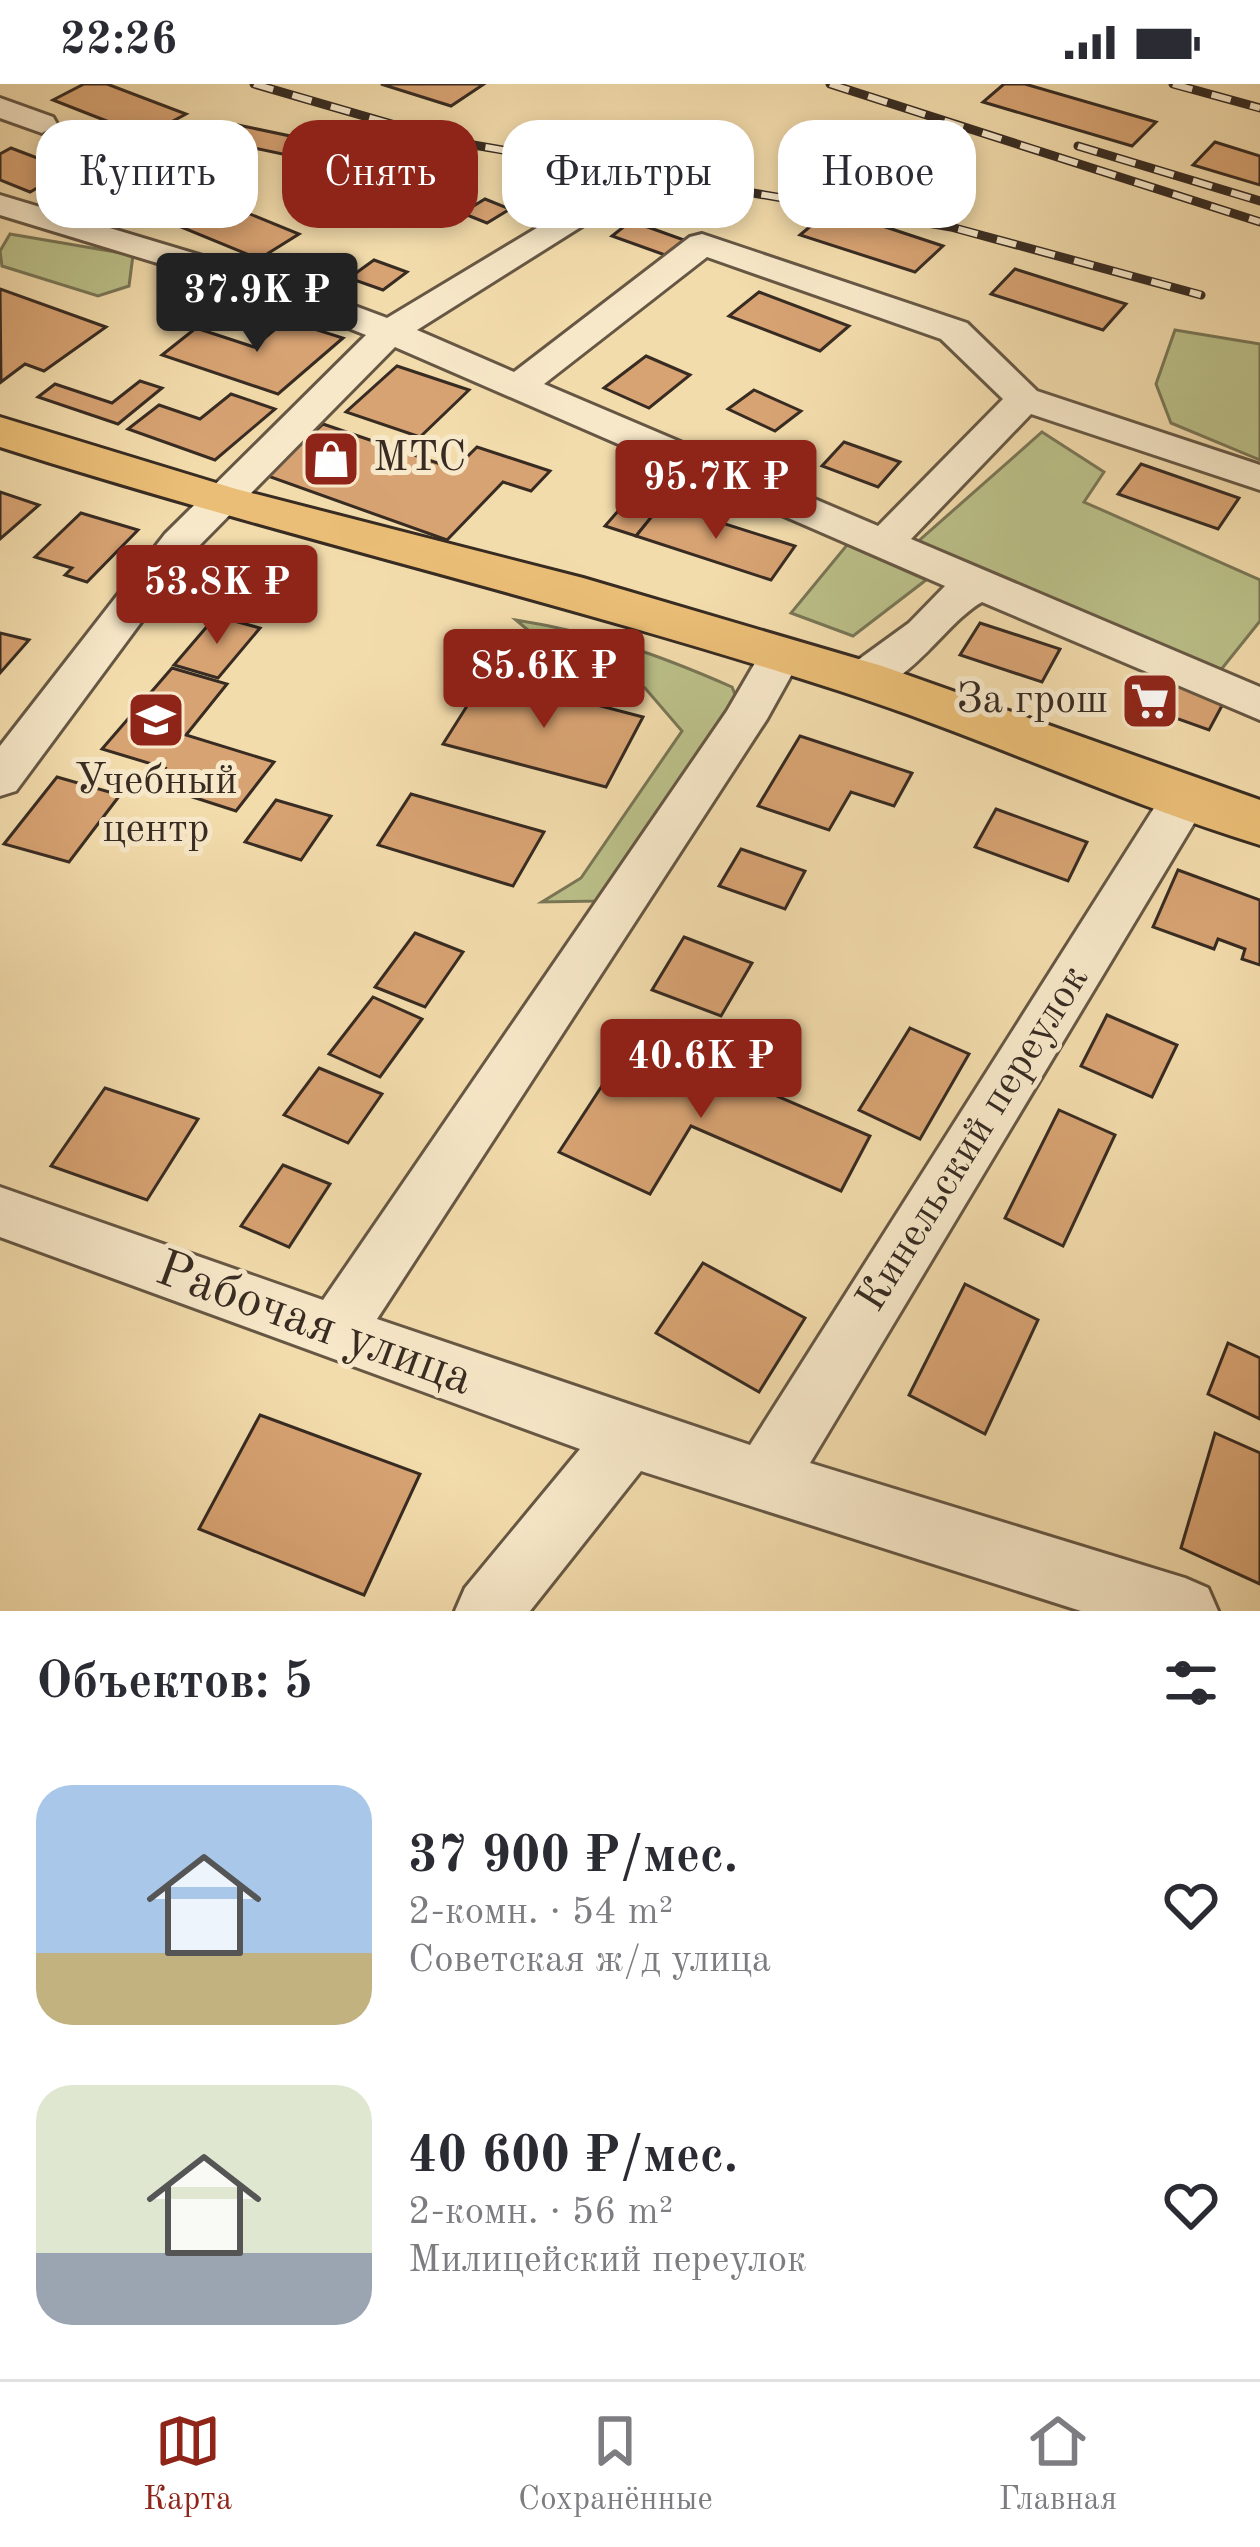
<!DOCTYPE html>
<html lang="ru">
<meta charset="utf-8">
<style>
:root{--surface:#fff;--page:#f7f7f7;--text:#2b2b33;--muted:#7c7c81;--line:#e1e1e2;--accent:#8f2418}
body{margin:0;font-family:"Old Standard TT",serif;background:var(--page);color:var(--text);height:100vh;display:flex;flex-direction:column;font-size:45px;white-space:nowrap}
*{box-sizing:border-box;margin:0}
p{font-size:39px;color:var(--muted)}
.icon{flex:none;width:66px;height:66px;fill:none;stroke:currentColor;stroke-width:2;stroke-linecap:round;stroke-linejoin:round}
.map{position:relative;height:1527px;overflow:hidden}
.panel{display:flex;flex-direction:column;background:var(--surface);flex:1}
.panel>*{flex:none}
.hud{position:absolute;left:36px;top:36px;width:1188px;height:108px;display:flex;gap:24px}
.price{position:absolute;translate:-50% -102px;padding:0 27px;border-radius:12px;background:var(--accent);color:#fff;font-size:39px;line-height:78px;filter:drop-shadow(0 3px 6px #0008)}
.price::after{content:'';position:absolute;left:50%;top:72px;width:36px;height:27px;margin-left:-18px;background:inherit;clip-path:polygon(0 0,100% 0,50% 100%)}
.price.current{background:#222;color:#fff}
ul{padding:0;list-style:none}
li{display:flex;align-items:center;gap:36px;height:300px;padding:0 36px}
li span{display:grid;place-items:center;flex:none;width:336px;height:240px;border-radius:36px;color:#555}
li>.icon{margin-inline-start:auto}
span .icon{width:144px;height:144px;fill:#fffc;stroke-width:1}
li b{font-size:51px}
h2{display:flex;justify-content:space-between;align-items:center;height:144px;padding:0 36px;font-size:51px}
.chip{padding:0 42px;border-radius:36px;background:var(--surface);box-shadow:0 6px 18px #0003;font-size:42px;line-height:108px}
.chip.current{background:var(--accent);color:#fff}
.status{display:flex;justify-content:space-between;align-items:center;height:84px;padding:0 60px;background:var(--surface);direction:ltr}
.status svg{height:33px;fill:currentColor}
.tab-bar{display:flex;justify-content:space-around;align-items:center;height:168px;border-top:3px solid var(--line);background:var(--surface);font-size:33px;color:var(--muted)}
.tab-bar a{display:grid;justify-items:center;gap:6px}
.tab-bar .current{color:var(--accent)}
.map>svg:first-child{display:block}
.green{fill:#bbc089;stroke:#797656;stroke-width:3}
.building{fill:#d8a373;stroke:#372b22;stroke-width:3}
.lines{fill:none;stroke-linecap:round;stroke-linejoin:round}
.minor-casing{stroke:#665744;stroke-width:6}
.major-casing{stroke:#372b22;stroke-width:6}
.minor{fill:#f7e8c9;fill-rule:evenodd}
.major{fill:#eabe76;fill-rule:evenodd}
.rail-casing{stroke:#372b22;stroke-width:9}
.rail{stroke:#f7e8c9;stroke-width:6;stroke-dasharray:20;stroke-linecap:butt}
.labels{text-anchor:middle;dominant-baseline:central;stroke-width:10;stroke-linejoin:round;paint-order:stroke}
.poi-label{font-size:42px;fill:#372b22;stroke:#f7e8c9;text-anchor:start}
.street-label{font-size:42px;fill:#372b22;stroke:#f7e8c9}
.near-street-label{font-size:51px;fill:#372b22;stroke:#f7e8c9}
</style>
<div class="status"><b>22:26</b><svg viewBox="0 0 49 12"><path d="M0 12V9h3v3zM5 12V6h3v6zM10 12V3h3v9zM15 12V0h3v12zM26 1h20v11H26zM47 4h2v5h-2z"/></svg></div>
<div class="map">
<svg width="1260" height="1527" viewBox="0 0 1260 1527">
<rect width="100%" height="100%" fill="#f3dcac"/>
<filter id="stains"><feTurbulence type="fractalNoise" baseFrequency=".00167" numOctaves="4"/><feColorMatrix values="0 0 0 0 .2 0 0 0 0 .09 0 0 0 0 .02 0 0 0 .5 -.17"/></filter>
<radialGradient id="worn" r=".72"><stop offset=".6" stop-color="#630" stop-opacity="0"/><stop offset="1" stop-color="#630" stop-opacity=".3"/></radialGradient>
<!-- green -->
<g class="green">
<polygon points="10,150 133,171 129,202 98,212 2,182 0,167"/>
<polygon points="1175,246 1260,260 1260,376 1171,339 1156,300"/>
<polygon points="1042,348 1104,388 1084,418 1260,496 1260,537 1220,587 914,461"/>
<polygon points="847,461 926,496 853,552 791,529"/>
<path d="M516,536C597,549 657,570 732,603L745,635L600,817L542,818L581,794L682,647L645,604L568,580Z"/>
</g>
<!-- building -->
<g class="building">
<polygon points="84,0 107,0 186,30 145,52 53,16"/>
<polygon points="381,0 484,0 451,22"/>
<polygon points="1004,0 1025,0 1156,38 1132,62 983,18"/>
<polygon points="238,41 352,65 335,81 221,57"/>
<polygon points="1215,58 1260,72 1260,101 1193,81"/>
<polygon points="11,64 69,86 30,108 0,96 0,70"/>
<polygon points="154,91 299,150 259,175 113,115"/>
<polygon points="485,115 510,125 487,139 462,129"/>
<polygon points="831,125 943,162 915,188 800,151"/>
<polygon points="631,137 684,156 665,171 612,152"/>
<polygon points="374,176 407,188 383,206 349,194"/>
<polygon points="1015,185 1126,220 1103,246 991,210"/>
<polygon points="0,205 106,243 44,287 25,280 1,298"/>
<polygon points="759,208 849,242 820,267 729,232"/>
<polygon points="286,236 343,254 278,310 162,271 196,244 254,263"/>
<polygon points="646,272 690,291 649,324 604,304"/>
<polygon points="397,282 469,306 420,353 346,328"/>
<polygon points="140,297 162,304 118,340 38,313 55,300 112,319"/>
<polygon points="754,306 801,327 775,347 728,325"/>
<polygon points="231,310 275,325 215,376 128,345 159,321 200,335"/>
<polygon points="323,340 455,385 477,363 550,387 531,407 503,398 447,456 265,391"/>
<polygon points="844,358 900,378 878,403 822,382"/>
<polygon points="1141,380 1239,414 1218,445 1118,410"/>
<polygon points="0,408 39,421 0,455"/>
<polygon points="632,411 662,420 636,452 605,442"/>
<polygon points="662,420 795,462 771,496 636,452"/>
<polygon points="81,429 138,446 87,498 65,491 72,484 35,473"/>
<polygon points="231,514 253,520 239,537 217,530"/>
<polygon points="216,532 260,544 218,594 174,581"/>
<polygon points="980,539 1060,565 1042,598 960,571"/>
<polygon points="0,549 29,556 0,589"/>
<polygon points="172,584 227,600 186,651 274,678 236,727 152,700 165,684 102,665"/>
<polygon points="486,592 643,633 606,703 443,660"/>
<polygon points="1155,592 1225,616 1209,646 1139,621"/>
<polygon points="800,652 912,689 894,722 851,708 829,746 758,722"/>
<polygon points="57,693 120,711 69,778 4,760"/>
<polygon points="411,710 544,748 513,802 378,761"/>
<polygon points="276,716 331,732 301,776 245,758"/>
<polygon points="996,725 1087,758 1068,797 975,763"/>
<polygon points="741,765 805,787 785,825 719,802"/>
<polygon points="1178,786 1260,816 1260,881 1242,875 1245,865 1218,855 1214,865 1153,843"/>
<polygon points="415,849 463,868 425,923 375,903"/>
<polygon points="684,853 752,879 721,932 652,906"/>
<polygon points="373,913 422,935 380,993 329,970"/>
<polygon points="1107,931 1177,961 1152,1013 1081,982"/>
<polygon points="910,944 969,970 920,1055 859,1026"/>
<polygon points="635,951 870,1052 841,1107 691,1042 650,1110 559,1068"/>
<polygon points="319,984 382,1010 348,1059 284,1031"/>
<polygon points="105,1004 198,1035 147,1116 51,1082"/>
<polygon points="1059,1026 1115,1051 1063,1162 1005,1134"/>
<polygon points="283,1081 330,1100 289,1163 241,1142"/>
<polygon points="703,1179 805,1234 759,1308 656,1249"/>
<polygon points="965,1200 1038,1236 985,1350 909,1311"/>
<polygon points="1228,1259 1260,1274 1260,1335 1208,1310"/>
<polygon points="260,1331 420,1390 364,1511 199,1445"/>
<polygon points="1215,1349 1260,1369 1260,1500 1181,1464"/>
</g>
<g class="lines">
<!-- minor casing -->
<g class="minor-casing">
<g id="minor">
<polygon points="0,14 53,33 57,40 42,49 0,34"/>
<path d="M610,100L626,110L622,117L417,246L514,288L690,153L702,150L967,239L1037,307L1260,381V406L1031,330L911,455L1260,603V636L982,518C942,540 900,620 847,606L841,595L847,584L909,539L945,502L395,263L193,468L16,707L0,712V662L165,450L366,251L272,214L0,131V111L296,200L387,234ZM707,173L941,255L1003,315L878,442L544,300Z"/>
<polygon points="781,555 796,560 803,570 767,635 377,1235 750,1361 1168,702 1185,697 1202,702 1208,714 1202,726 810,1379 1185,1494 1208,1504 1218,1527 1081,1527 641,1387 530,1527 455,1527 465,1504 580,1365 0,1153 0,1103 323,1216 727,627 766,560"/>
</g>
</g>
<!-- major casing -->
<g class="major-casing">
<path id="major" d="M0,333L236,405L583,494L882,582L1260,716V761C1118,717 982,653 840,607C563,517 278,452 0,363Z"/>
</g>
<!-- minor -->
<use href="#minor" class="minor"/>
<!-- major -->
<use href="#major" class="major"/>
<!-- rail casing -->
<g class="rail-casing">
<g id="rail">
<polyline points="254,0 450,57 951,143 1201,211"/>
<polyline points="830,0 1260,138"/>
<polyline points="1173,0 1260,24"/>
<polyline points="1078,62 1260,117"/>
</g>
</g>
<!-- rail -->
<use href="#rail" class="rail"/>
</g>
<!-- icons -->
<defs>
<g id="shop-square" transform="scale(3)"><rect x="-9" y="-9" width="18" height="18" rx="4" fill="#8f2418" stroke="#f7e8c9"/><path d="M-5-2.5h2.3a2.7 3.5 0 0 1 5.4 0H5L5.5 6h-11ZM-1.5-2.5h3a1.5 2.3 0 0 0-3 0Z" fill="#fff"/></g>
<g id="supermarket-square" transform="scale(3)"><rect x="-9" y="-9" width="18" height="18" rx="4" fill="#8f2418" stroke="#f7e8c9"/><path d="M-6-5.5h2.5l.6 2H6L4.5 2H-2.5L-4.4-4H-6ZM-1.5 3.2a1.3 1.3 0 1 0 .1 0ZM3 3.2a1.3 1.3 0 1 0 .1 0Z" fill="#fff"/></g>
<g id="university-square" transform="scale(3)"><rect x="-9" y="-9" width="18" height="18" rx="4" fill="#8f2418" stroke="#f7e8c9"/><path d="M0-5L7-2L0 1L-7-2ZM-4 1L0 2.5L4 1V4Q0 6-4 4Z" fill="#fff"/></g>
</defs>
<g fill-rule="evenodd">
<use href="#shop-square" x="331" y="375"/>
<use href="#supermarket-square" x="1150" y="617"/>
<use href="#university-square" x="156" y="636"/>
</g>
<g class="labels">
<!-- poi labels -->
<g class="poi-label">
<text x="373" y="375">МТС</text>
<text x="1108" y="617" text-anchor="end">За грош</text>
<text x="156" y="698" text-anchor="middle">Учебный<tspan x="156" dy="48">центр</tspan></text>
</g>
<!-- street labels -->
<g class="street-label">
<text transform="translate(974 1055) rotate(-58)">Кинельский переулок</text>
</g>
<!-- near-street labels -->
<g class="near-street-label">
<text transform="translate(314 1241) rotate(20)">Рабочая улица</text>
</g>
</g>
<rect width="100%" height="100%" filter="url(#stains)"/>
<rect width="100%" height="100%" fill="url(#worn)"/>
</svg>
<b class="price current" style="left:257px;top:271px">37.9K ₽</b>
<b class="price" style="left:716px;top:458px">95.7K ₽</b>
<b class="price" style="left:217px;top:563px">53.8K ₽</b>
<b class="price" style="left:544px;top:647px">85.6K ₽</b>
<b class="price" style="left:701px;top:1037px">40.6K ₽</b>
<div class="hud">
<a class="chip">Купить</a>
<a class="chip current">Снять</a>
<a class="chip">Фильтры</a>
<a class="chip">Новое</a>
</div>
</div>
<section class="panel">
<h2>Объектов: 5<svg class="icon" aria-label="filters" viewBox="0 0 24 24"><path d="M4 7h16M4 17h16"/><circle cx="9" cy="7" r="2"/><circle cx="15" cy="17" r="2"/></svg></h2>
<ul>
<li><span style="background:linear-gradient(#a9c7e8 70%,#c2b280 0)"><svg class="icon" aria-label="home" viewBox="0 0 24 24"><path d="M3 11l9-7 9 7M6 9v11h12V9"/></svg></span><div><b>37 900 ₽/мес.</b><p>2-комн. · 54 m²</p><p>Советская ж/д улица</p></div><svg class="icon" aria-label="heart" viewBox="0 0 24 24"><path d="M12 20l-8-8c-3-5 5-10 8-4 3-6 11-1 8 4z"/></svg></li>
<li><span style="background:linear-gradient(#dfe7d0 70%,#9aa5b1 0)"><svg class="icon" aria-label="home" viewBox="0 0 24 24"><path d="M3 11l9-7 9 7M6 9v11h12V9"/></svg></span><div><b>40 600 ₽/мес.</b><p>2-комн. · 56 m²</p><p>Милицейский переулок</p></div><svg class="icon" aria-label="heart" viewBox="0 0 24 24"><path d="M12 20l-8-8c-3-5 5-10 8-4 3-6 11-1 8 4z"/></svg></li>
</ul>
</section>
<nav class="tab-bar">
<a class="current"><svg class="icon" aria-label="map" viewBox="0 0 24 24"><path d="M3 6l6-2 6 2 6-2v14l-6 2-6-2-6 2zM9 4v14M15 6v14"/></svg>Карта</a>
<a><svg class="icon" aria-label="saved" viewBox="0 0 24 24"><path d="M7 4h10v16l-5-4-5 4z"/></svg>Сохранённые</a>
<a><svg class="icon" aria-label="home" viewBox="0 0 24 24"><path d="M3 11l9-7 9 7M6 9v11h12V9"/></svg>Главная</a>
</nav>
